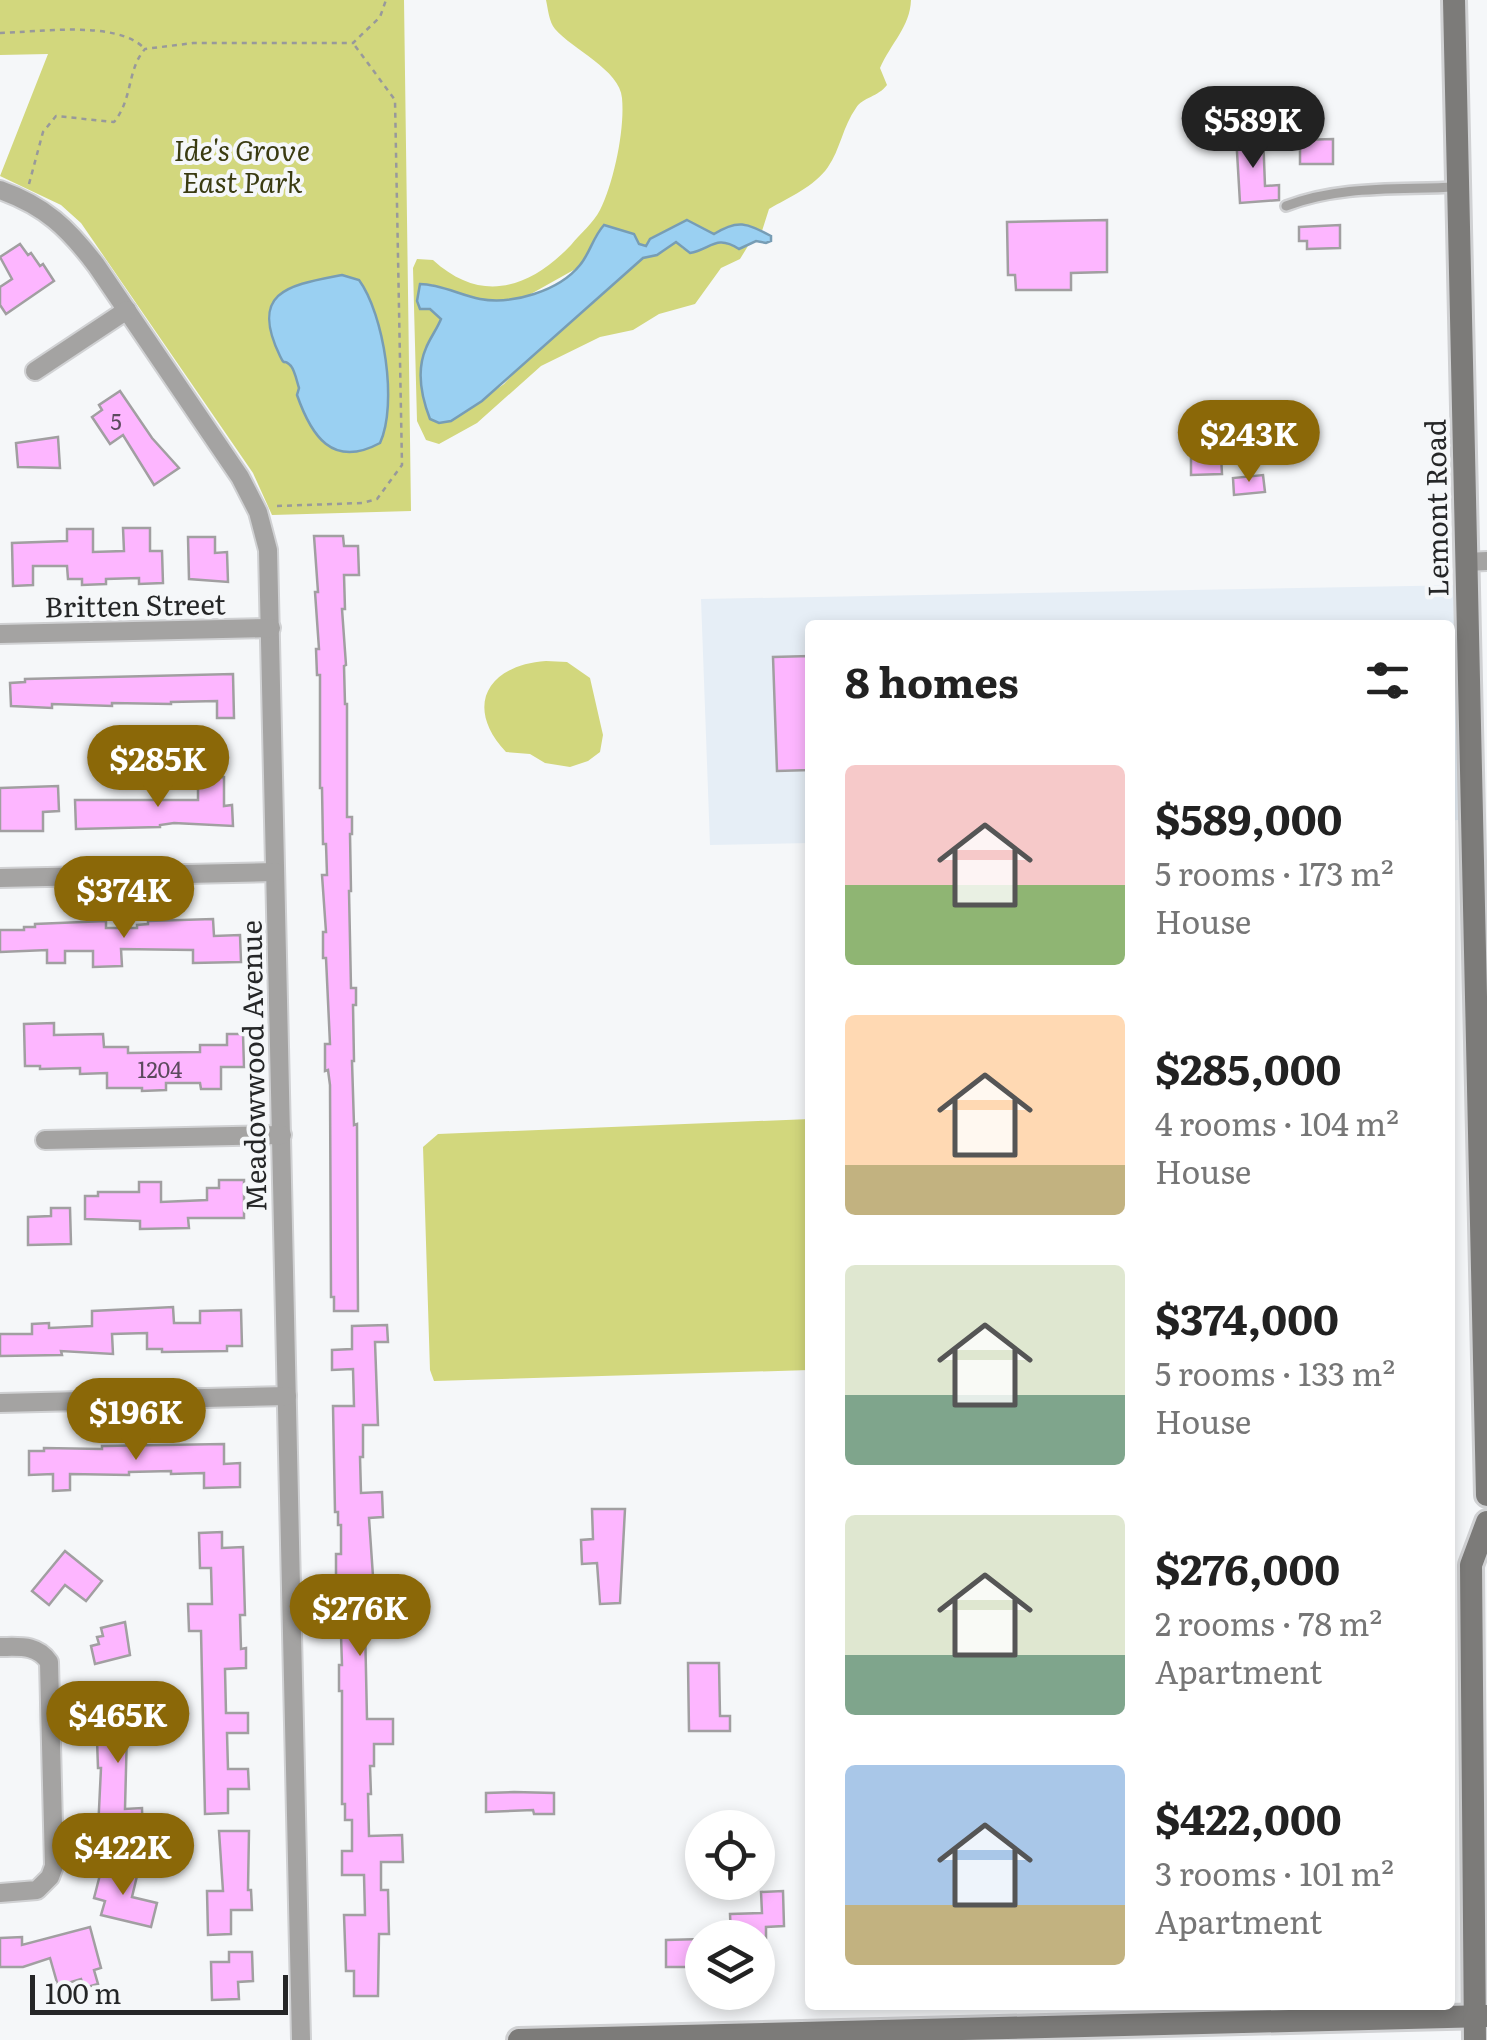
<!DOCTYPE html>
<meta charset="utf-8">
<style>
:root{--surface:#fff;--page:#f2f2f2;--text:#222;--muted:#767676;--accent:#8b6808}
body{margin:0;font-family:Literata,serif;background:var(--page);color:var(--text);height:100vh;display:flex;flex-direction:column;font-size:38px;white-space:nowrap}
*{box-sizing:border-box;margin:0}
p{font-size:32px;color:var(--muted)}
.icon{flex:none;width:55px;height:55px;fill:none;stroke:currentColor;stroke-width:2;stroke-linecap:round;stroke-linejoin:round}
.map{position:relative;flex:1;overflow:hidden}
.panel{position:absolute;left:805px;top:620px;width:650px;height:1390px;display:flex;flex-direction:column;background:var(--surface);border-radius:10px;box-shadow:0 5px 15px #0003}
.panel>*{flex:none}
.fabs{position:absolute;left:685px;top:1810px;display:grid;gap:20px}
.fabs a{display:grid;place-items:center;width:90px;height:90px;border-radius:50%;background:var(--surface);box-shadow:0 5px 15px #0003;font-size:50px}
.scale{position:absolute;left:30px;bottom:25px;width:258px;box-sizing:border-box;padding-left:10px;border:5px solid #252627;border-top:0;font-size:28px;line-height:35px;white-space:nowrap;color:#252627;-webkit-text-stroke:8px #f5f7f9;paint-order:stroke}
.price{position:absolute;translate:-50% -85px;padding:0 22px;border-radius:35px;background:var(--accent);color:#fff;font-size:32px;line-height:65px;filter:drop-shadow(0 2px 5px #0008)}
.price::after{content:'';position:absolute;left:50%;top:60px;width:30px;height:22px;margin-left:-15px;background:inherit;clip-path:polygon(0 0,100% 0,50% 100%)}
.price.on{background:#222;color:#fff}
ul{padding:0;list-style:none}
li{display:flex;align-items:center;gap:30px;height:250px;padding:0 40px}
li span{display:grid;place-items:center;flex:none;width:280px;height:200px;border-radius:10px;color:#555}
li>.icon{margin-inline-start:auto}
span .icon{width:120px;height:120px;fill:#fffc;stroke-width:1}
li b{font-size:42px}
h2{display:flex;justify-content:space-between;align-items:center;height:120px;padding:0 40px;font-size:42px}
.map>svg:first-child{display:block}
.built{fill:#e6eef6}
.green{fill:#d2d77d}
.water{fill:#9ad0f2;stroke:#779db5;stroke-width:2.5}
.building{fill:#fdb6ff;stroke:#a19fa1;stroke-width:2.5}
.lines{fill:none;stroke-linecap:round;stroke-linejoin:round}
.lane-casing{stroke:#d0d1d3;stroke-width:14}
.street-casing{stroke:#d0d1d3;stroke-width:22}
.secondary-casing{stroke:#d0d1d3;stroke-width:28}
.path{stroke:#98999b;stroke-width:2.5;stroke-dasharray:5 5;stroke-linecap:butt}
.lane{stroke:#a4a3a2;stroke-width:9}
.street{stroke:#a4a3a2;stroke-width:18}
.secondary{stroke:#7c7b79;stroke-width:22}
.labels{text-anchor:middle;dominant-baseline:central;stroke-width:8;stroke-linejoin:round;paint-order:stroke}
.number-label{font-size:22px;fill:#5b4a5d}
.park-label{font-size:28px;font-style:italic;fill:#3a3b11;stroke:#f5f7f9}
.street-label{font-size:28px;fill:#252627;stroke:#f5f7f9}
</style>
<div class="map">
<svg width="1487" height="2040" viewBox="0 0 1487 2040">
<rect width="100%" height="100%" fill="#f5f7f9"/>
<!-- built -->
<polygon class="built" points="1467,585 1472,818 1450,821 1450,625 810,625 810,843 710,845 701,599"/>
<!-- green -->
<g class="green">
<polygon points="0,0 404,0 411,511 272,515 253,473 81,223 61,205 0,176 48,54 0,55"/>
<path d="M546,0H911C910,27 891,43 880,68L887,85C878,97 863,97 856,108C843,126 840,150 828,167C814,187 789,197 769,209L762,231C742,222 732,222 714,234L703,231L694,223L658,234L646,246L639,245L634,234L604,225L579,267L529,295L504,301L481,299L430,284L417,301L438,313L441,319L425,348L420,383L430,419L451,421L504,384L530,356L643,258L657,255L676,241L683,249L699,251C713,242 724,240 739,249L748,246L740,259L721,268L695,304L659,314L633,330L600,337L541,366L477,423L439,444L426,440L417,421L413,268L417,259L433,260C481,304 529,289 571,245C580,234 594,222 600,210C614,182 625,129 622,98C620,70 572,49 555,29C549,22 548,9 546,0Z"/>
<path d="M546,661L567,662L590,678L603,735L600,752L588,761L570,767L545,763L530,754L506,752C463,706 488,665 546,661Z"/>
<polygon points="810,1119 810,1370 434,1381 430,1370 423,1147 438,1134"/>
</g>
<!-- water -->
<g class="water">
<path d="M687,220L714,234C738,219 746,223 771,236V241L766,243L756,241L739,249C716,234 711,249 690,253L676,242L657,255L643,258L482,401L451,421L439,423L430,419C421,396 416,371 426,348C430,338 437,329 441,319L430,309H420L417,301L420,284C440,284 460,295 480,299C512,305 559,291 580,265C590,253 593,237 604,225L634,234L639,244L646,246L650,239Z"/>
<path d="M342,275L359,280C384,314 398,404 380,443C332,469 311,435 297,395L299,388C297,382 295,371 291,366C282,357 286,368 280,356C248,290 291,285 342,275Z"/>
</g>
<!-- building -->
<g class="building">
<polygon points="1263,134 1265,186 1279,185 1279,200 1240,203 1236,135"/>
<polygon points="1333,139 1333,164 1300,164 1300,140"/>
<polygon points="1107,220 1107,272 1071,273 1071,290 1016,290 1015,275 1008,275 1007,222"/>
<polygon points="1340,225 1340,248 1307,249 1307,241 1299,241 1299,227"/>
<polygon points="20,244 28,255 31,253 40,266 43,264 54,281 6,314 0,305 0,287 12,279 0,257"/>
<polygon points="120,391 152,438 179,468 154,485 123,435 110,444 92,417 102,410 99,405"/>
<polygon points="58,437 60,468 18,467 16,443"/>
<polygon points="1221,455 1222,474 1191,475 1191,456"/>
<polygon points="1263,475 1265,492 1234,495 1233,478"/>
<polygon points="123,528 150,528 150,551 162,551 163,583 139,584 139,578 106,579 106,584 82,585 82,579 68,579 67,566 33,566 33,585 13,586 12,543 67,541 67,529 93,529 93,552 124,551"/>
<polygon points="314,536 343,536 344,546 358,546 359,575 344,575 345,609 342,609 346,665 344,666 345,704 347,704 347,817 352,817 352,834 350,834 351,891 349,891 351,988 356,988 356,1005 353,1005 354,1061 352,1061 354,1125 357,1124 358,1311 334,1311 334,1297 331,1297 330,1085 328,1070 325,1071 325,1044 330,1044 326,958 323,958 323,932 326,932 322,875 327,875 326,844 323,844 322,788 320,788 320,675 317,675 316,649 319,649 315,592 318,592"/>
<polygon points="188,537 215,537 215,553 227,552 228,582 189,579"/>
<polygon points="810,656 810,770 777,771 773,657"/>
<polygon points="233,674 234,718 217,718 217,701 171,702 171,704 112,703 112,706 52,704 52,708 11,706 10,683 25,682 25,679"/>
<polygon points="224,777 224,806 232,805 233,826 174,823 160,825 160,827 76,829 75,800 198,800 198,778"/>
<polygon points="58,786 59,811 43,812 43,831 0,831 0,788"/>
<polygon points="213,919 214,936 240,935 241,962 193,963 193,950 121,949 122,966 93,967 93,951 65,951 65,963 47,963 47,950 0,952 0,930 24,930 24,927 35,927 35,924 106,921 106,928 137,928 137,925 148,924 148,921"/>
<polygon points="54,1023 54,1035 103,1034 104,1047 128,1047 128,1053 200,1052 200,1045 227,1045 227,1034 243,1034 244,1067 221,1067 221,1089 201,1089 200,1083 166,1083 166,1090 142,1091 142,1088 107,1088 107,1073 80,1074 80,1068 40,1069 40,1066 25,1066 24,1024"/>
<polygon points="219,1180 244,1180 244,1218 188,1218 189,1228 140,1229 140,1221 85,1219 85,1196 98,1196 98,1192 139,1192 139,1182 161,1182 161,1202 207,1200 207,1188 219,1188"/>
<polygon points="51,1208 70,1208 71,1244 28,1245 28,1217 51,1216"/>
<polygon points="173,1307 174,1323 200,1323 200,1311 241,1310 242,1346 227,1346 227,1351 162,1352 162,1349 147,1349 147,1333 112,1334 113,1354 61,1351 62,1355 0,1356 0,1334 32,1334 32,1324 49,1323 49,1328 92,1326 92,1311"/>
<polygon points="387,1325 388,1342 375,1342 378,1425 363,1425 363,1457 360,1457 361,1493 382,1492 383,1517 369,1518 374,1591 367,1591 368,1625 365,1625 367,1719 393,1719 393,1744 374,1744 374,1766 370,1766 371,1794 368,1794 369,1836 402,1835 403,1862 381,1862 381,1890 388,1890 389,1934 379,1934 378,1996 354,1996 354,1971 346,1971 344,1915 365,1915 364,1875 342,1875 342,1851 352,1851 352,1820 345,1820 345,1804 342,1804 342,1691 339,1691 339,1665 342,1665 341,1635 339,1635 338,1609 344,1609 343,1579 336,1579 336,1554 341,1554 341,1525 338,1525 338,1512 335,1512 333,1406 354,1406 353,1369 332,1370 332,1350 352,1349 352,1326"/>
<polygon points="224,1444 224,1464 240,1463 240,1487 204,1488 204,1473 171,1474 171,1471 129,1472 129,1475 70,1474 70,1490 53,1491 53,1474 29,1475 29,1451 44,1451 44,1448 102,1449 102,1446"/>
<polygon points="592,1509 625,1509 620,1603 600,1604 597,1563 582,1564 581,1540 593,1539"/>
<polygon points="222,1532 222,1548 243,1547 245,1615 240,1615 241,1649 246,1648 246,1668 225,1669 226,1713 248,1713 248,1733 227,1733 228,1769 248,1769 249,1789 228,1789 228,1813 205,1814 201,1631 189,1631 188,1604 212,1604 211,1568 200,1568 199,1533"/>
<polygon points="65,1551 102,1581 86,1601 65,1585 49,1605 32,1591"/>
<polygon points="125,1622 130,1655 95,1664 91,1646 99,1644 97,1637 103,1636 101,1628"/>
<polygon points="688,1663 719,1663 720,1716 730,1716 730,1731 689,1731"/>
<polygon points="140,1686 141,1729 127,1730 125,1809 142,1808 143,1844 119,1845 118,1830 98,1830 101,1768 98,1768 96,1711 117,1710 117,1687"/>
<polygon points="514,1792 554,1793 554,1814 534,1814 533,1810 486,1812 486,1793"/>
<polygon points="219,1831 249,1831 248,1890 251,1890 252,1910 231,1910 231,1934 208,1935 207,1891 223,1891"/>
<polygon points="102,1867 137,1876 132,1897 157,1903 151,1927 101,1915 105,1901 94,1898"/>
<polygon points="783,1891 784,1926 766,1927 766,1938 731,1938 730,1914 762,1913 761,1892"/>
<polygon points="90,1927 101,1968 94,1970 98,1984 84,1988 81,1979 58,1986 50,1958 23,1967 0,1967 0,1938 22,1937 22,1945"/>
<polygon points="702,1939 702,1967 666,1967 666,1940"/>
<polygon points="229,1952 252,1952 253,1981 238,1982 239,1999 212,2000 211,1962 229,1962"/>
</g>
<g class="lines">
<!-- lane casing -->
<g class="lane-casing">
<path id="lane" d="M1286,206C1340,185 1398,190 1455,187"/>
</g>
<!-- street casing -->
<g class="street-casing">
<g id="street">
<path d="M0,190C45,206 68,228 96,265L240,477L258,512L268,550L301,2040"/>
<polyline points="35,371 127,310"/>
<polyline points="1466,562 1487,561"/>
<polyline points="0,634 271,628"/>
<polyline points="0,878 275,872"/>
<polyline points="45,1140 282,1135"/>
<polyline points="0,1403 287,1396"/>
<path d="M0,1647C19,1647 37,1644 49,1662L54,1866L50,1877L37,1890L0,1893"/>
</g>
</g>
<!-- secondary casing -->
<g class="secondary-casing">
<g id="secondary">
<polyline points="1454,0 1487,1495"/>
<polyline points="519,2040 1487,2016"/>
<polyline points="1475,2040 1471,1565 1487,1522"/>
</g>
</g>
<!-- path -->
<g class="path">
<path d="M0,33C38,32 116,20 144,48"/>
<path d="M29,184L43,132L56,116L114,122C133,99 127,69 145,49L193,43H353L380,17L386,0"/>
<polyline points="277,506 362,503 377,499 402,465 395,100 353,43"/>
</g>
<!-- lane -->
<use href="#lane" class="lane"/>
<!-- street -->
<use href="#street" class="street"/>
<!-- secondary -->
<use href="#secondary" class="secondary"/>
</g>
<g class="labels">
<!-- number labels -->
<g class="number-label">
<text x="116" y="420">5</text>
<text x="160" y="1068">1204</text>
</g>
<!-- park labels -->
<g class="park-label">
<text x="242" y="149">Ide's Grove<tspan x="242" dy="32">East Park</tspan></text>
</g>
<!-- street labels -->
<g class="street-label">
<text transform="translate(1435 508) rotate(-91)">Lemont Road</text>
<text transform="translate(135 604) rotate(-1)">Britten Street</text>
<text transform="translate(252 1066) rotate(-91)">Meadowwood Avenue</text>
</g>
</g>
</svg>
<div class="fabs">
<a><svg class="icon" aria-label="locate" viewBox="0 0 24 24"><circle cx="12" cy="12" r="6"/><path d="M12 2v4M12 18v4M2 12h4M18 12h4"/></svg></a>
<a><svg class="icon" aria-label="layers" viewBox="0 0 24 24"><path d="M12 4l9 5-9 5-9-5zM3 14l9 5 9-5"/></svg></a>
</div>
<div class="scale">100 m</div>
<b class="price on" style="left:1253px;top:171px">$589K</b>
<b class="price" style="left:1249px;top:485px">$243K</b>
<b class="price" style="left:158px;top:810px">$285K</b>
<b class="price" style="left:124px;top:941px">$374K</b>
<b class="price" style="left:136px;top:1463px">$196K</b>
<b class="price" style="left:360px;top:1659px">$276K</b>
<b class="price" style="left:118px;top:1766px">$465K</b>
<b class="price" style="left:123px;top:1898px">$422K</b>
<section class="panel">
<h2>8 homes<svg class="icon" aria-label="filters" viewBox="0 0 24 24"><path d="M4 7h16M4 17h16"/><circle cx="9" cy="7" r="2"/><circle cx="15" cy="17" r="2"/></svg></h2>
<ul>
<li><span style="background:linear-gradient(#f6c9c9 60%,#8fb573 0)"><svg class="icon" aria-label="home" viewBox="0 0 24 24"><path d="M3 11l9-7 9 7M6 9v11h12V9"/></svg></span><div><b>$589,000</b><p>5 rooms · 173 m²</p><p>House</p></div></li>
<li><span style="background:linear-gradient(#ffd9b3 75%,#c2b280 0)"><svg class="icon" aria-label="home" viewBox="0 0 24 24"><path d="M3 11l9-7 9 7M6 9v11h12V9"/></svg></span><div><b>$285,000</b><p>4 rooms · 104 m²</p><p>House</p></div></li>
<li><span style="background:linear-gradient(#dfe7d0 65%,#7fa58c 0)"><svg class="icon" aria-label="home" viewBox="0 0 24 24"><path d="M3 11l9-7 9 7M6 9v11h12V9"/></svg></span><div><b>$374,000</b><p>5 rooms · 133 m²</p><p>House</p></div></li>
<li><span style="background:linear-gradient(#dfe7d0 70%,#7fa58c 0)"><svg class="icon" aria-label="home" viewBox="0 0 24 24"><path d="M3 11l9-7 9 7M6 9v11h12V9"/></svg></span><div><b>$276,000</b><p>2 rooms · 78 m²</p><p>Apartment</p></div></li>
<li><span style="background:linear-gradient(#a9c7e8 70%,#c2b280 0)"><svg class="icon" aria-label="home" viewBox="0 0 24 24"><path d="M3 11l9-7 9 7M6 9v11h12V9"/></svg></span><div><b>$422,000</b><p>3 rooms · 101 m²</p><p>Apartment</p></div></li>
</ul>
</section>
</div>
